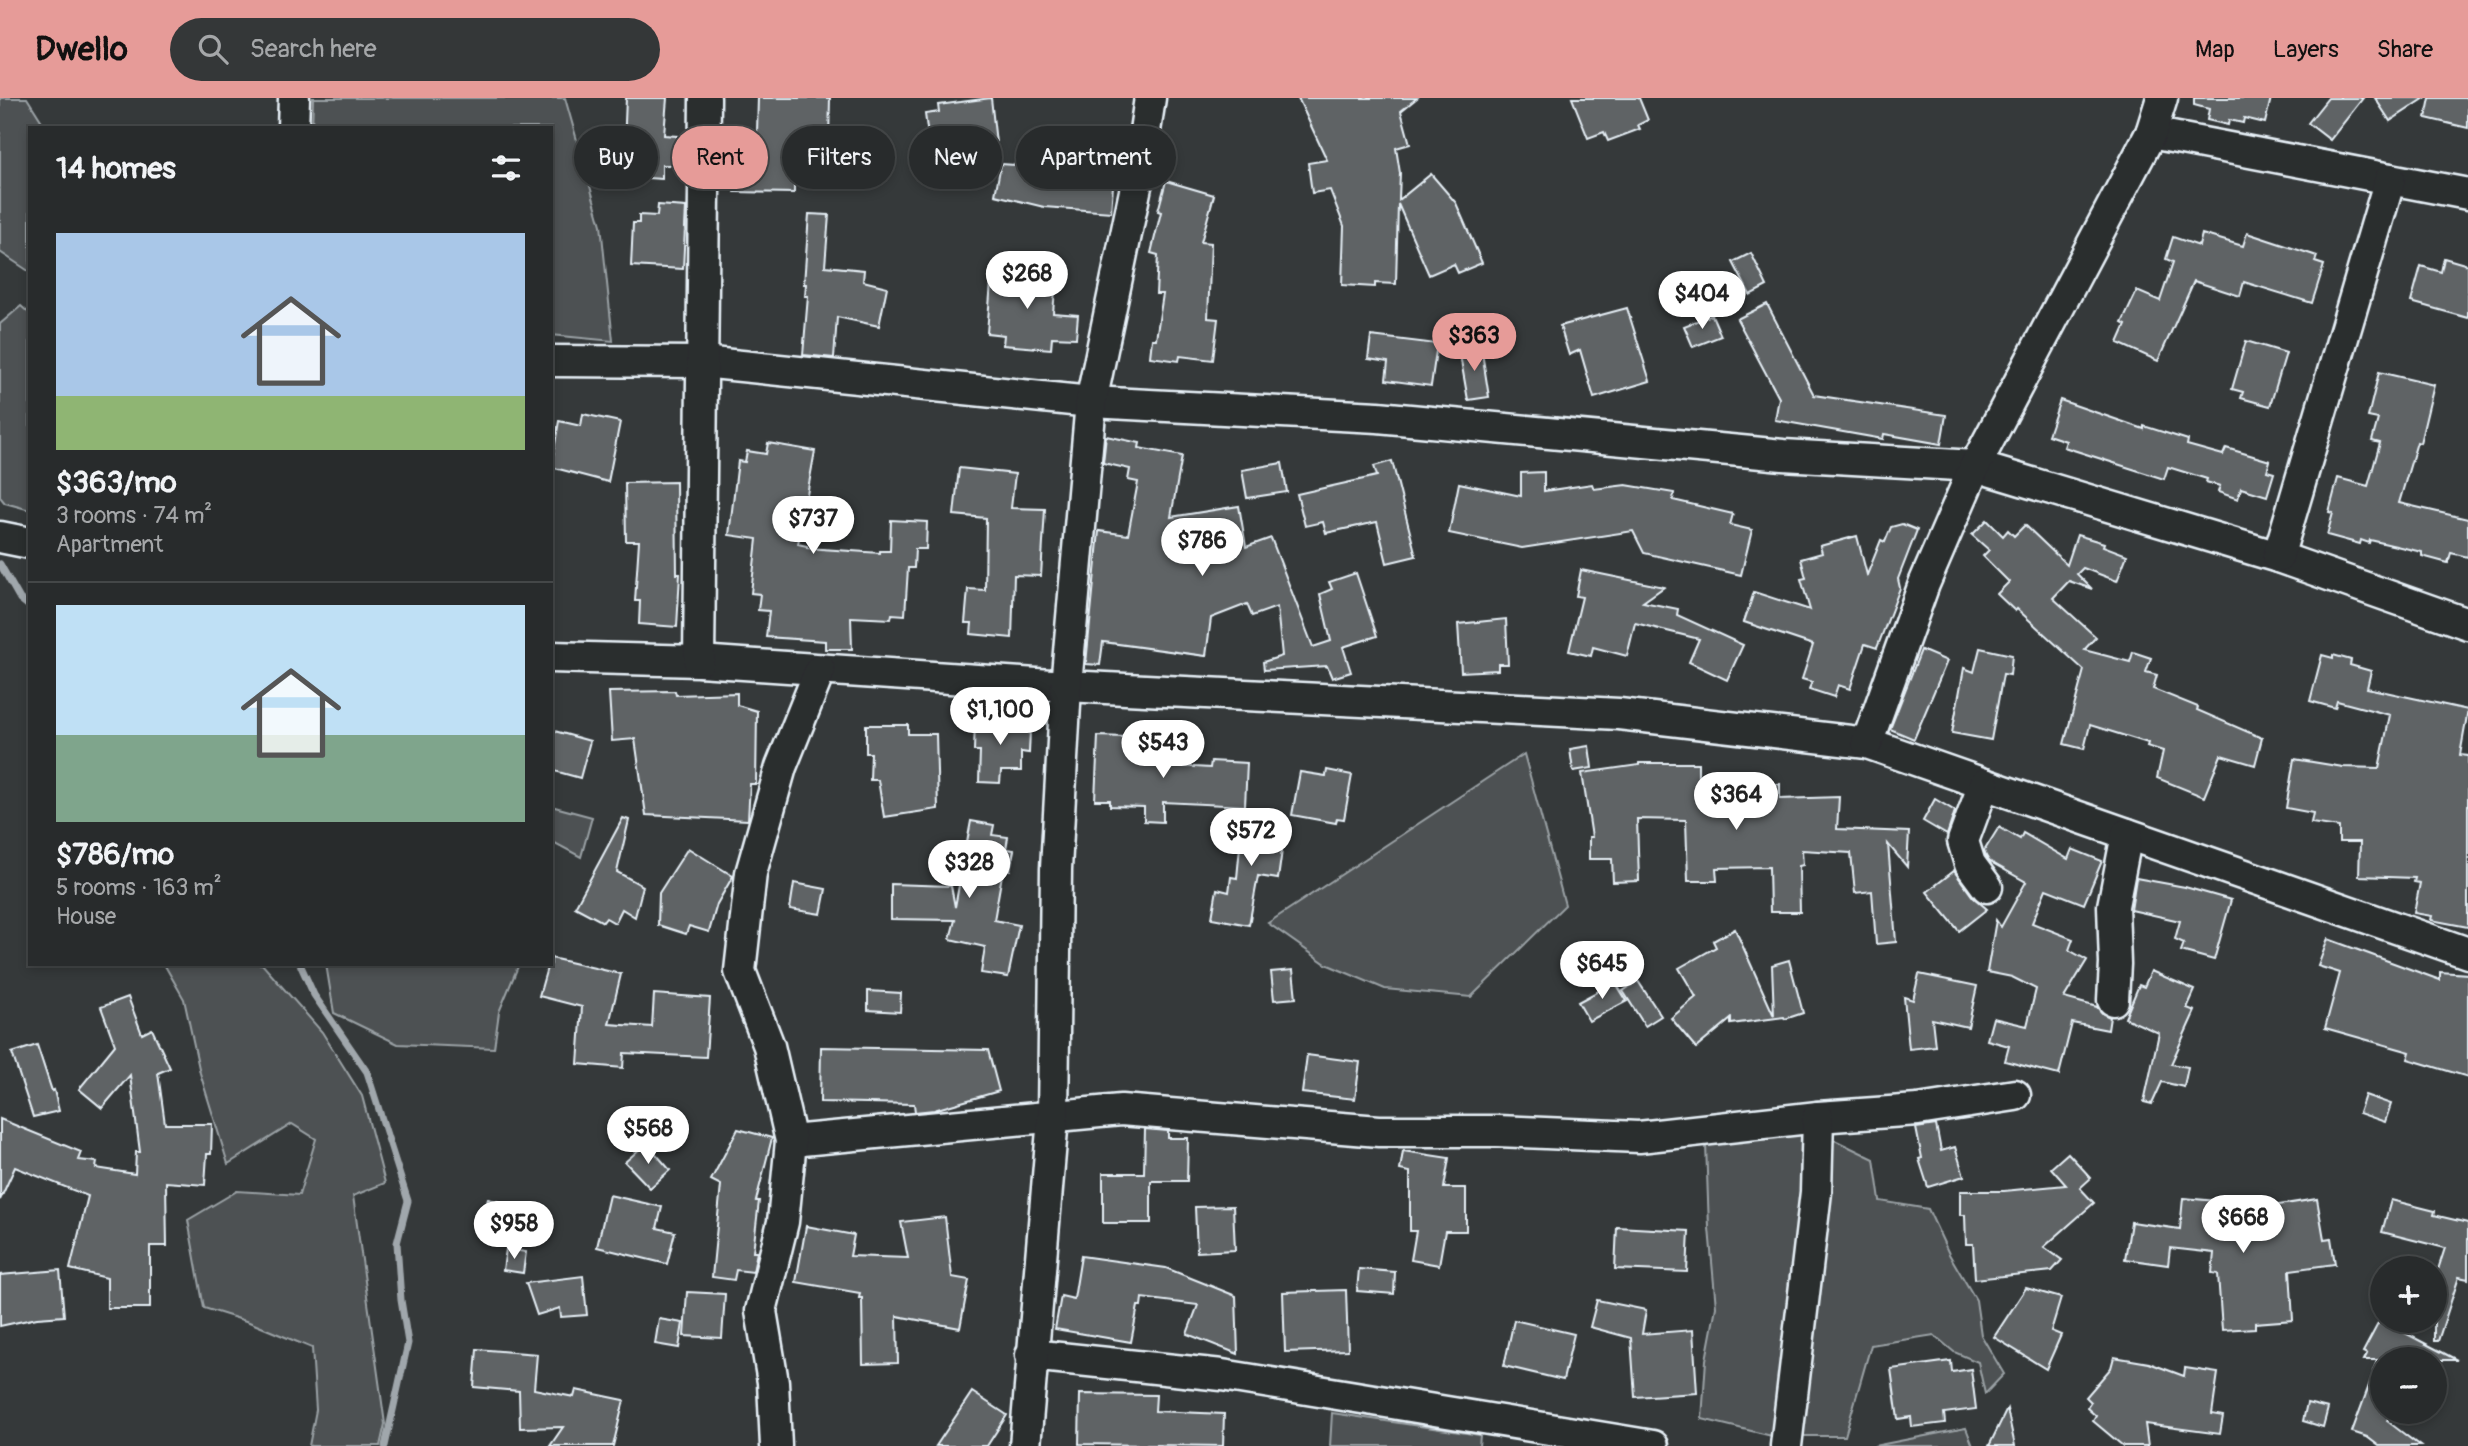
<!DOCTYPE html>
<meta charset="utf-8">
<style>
:root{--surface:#282b2c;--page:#343738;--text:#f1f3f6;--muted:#a5a7a9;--line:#444748;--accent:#e69b98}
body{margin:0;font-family:Pangolin,sans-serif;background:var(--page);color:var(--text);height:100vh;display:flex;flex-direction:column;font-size:26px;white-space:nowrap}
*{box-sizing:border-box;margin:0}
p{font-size:23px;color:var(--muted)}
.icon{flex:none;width:38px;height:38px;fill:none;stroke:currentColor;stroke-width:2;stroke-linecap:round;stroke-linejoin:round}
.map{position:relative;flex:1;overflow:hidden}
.details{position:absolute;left:28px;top:28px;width:525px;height:840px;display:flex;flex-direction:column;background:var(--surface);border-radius:0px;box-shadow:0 4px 10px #0003,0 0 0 2px var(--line)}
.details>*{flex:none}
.hud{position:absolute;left:574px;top:28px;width:665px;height:63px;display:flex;gap:14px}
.buttons{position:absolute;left:2370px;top:1158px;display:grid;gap:14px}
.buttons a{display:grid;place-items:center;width:77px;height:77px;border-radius:50%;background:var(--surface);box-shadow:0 4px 10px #0003,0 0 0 2px var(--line);font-size:35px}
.price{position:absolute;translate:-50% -60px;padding:0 16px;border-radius:24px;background:#fff;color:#222;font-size:23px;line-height:46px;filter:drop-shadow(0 2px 4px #0008)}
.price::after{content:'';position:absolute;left:50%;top:42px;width:21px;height:16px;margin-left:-10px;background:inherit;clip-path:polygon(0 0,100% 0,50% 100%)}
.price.selected{background:var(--accent);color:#111}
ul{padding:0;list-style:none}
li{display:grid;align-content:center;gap:14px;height:371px;padding:0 28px}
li+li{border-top:2px solid var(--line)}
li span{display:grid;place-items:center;height:217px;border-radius:0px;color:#555}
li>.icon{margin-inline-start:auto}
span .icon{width:126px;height:126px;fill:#fffc;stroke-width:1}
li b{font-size:30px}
h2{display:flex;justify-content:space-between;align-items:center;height:84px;padding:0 28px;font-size:30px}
.pill{padding:0 24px;border-radius:32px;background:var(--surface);box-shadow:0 4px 10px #0003,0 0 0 2px var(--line);font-size:24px;line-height:63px}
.pill.selected{background:var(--accent);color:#111}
header{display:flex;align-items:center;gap:42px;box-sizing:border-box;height:98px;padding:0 35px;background:var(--accent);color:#111}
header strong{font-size:33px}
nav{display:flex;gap:38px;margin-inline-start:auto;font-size:24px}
.search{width:490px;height:63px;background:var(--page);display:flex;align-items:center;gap:18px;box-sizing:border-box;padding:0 24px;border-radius:38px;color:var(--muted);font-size:26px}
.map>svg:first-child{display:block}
.green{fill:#4d5152;stroke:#9aa1a5;stroke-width:2}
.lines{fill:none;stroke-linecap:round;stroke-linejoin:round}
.stream{stroke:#a0a7ac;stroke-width:7}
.building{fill:#5f6365;stroke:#e8f1f8;stroke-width:2}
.minor-casing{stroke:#e8f1f8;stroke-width:35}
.minor{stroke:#2a2d2e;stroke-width:30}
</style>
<header>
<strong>Dwello</strong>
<div class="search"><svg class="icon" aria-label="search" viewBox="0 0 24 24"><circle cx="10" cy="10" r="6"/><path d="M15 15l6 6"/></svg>Search here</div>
<nav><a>Map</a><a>Layers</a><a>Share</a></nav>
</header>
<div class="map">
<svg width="2468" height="1348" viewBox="0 0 2468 1348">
<rect width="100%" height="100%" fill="#35393a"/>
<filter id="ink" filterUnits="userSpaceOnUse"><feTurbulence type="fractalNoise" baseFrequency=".0143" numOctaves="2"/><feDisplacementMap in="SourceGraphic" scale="14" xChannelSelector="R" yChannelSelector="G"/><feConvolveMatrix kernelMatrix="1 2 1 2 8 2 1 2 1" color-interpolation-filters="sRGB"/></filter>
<g filter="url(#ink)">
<!-- green -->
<g class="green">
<polygon points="0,0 27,0 46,30 30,30 30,174 0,154"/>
<polygon points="313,0 565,0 601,127 613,243 551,237 551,30 312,30"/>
<polygon points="21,208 30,216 30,412 5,405 0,399 0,226"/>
<polygon points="1524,656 1565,807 1471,899 1385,891 1326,866 1268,825"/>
<polygon points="551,708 592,719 581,759 551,743"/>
<polygon points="164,866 262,866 322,934 362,998 385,1085 353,1098 385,1326 380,1348 309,1348 316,1312 312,1250 249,1224 204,1210 188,1122 237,1093 299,1097 316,1041 292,1026 228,1066 200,975 184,901"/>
<polygon points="326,866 519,866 499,914 494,950 398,946 334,915"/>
<polygon points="1809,1035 1780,1340 1702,1321 1706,1262 1716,1209 1709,1130 1706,1046"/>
<polygon points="1822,1036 1874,1061 1880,1103 1928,1111 1949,1156 1976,1202 1981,1237 2004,1276 1985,1296 1978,1264 1954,1254 1934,1237 1871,1247 1845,1338 1797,1338"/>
<polygon points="1332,1315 1480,1337 1479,1348 1330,1348"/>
<polygon points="1966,1330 1973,1348 1874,1348"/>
</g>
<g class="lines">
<!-- stream -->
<g class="stream">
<polyline points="0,466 20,501 30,509"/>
<polyline points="300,866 314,897 367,974 408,1103 397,1145 401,1202 408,1245 385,1348"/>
</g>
</g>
<!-- building -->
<g class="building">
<polygon points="626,0 667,0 664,37 677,38 676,67 662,67 662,81 617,78 619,49 624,49"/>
<polygon points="758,0 830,0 829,42 810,42 810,48 794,47 794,95 735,94 736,72 752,73 752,68 756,68"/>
<polygon points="991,0 996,45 930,53 925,16 939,14 938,7"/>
<polygon points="1298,0 1417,0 1401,13 1410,46 1396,50 1400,75 1399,102 1431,76 1456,105 1482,165 1458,175 1454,166 1429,177 1398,106 1396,186 1375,185 1375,189 1342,187 1344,128 1330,92 1312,95 1308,65 1327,62"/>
<polygon points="1572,0 1639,0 1648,22 1638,27 1640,31 1608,43 1604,34 1588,40"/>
<polygon points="2194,0 2271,0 2265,25 2244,20 2243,25 2229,22 2228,27 2207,22 2209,11 2194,7"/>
<polygon points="2328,0 2363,0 2330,42 2308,25"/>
<polygon points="2375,0 2425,0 2390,23"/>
<polygon points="2430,0 2468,0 2468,30 2426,20"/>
<polygon points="1001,66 1114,74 1111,114 1044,109 995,97"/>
<polygon points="1166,83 1214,97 1201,144 1211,145 1208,220 1218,221 1213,262 1180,258 1179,263 1150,259 1152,241 1156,241 1163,196 1156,196 1158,157 1151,155 1161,114 1158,113"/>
<polygon points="658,107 686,109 683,171 631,168 633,125 639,125 639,117 657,118"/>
<polygon points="809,116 829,117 825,168 864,172 863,183 887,189 879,228 837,219 834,260 803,257 808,198 805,198 806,186 804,186"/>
<polygon points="2247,135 2317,158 2315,164 2324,167 2312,205 2244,184 2240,198 2194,183 2158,263 2118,245 2126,227 2122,225 2137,193 2160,203 2173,164 2166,161 2173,139 2199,148 2202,136 2243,148"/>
<polygon points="1751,155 1767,188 1750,197 1733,164"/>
<polygon points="2444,160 2468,167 2468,220 2411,204 2421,168 2441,174"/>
<polygon points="992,171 1019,173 1019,177 1056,180 1053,215 1078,217 1076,240 1052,239 1051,251 1003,247 1004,237 987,235"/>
<polygon points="1767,206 1814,297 1946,317 1941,346 1884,336 1883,341 1775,322 1779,300 1737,221"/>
<polygon points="1627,210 1650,283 1594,300 1580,252 1569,257 1560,228"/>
<polygon points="1712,217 1721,238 1693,249 1684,228"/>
<polygon points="1371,238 1437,246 1431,288 1386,282 1388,264 1368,261"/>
<polygon points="2246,243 2286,255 2270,308 2241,300 2243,294 2232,291"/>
<polygon points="1481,248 1489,299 1468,302 1459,251"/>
<polygon points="2379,274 2434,287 2420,345 2417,344 2399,405 2468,421 2468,459 2451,455 2448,465 2422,458 2422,454 2370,442 2369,445 2361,442 2360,446 2327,437 2333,415 2329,414 2338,380 2368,388 2380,345 2372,343 2378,321 2368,319"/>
<polygon points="2060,302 2144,331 2144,328 2188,342 2187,347 2223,357 2226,350 2270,363 2267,373 2274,375 2267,398 2241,390 2238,401 2218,394 2220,388 2206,384 2207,381 2168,369 2164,381 2064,349 2066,343 2048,337"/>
<polygon points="583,316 620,324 608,384 551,369 559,323 581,328"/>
<polygon points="1106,338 1140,345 1139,350 1182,358 1171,419 1239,408 1246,449 1271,440 1313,549 1331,543 1320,496 1332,491 1329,484 1356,475 1377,538 1343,549 1351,574 1332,580 1327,568 1264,572 1263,564 1282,558 1277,509 1252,518 1247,506 1211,520 1206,558 1103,544 1100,567 1086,566 1099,433 1128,437 1138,384 1128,382 1130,371 1103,365"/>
<polygon points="768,345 815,353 798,446 807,448 807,450 880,455 880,453 890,453 891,422 927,424 926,451 915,451 914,470 908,470 905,517 892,516 891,521 851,519 852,551 825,551 825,543 766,539 769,513 758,512 760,496 751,495 757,441 729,437 738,363 745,364 747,353 766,356"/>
<polygon points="1392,363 1416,458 1387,465 1377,424 1326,435 1323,424 1305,428 1297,396 1377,378 1374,368"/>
<polygon points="1282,365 1287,394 1247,400 1242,372"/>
<polygon points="959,370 1015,376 1011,410 1045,411 1041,478 1014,477 1012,540 971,536 972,525 965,525 968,491 985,492 986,420 954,417"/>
<polygon points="1544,374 1544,393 1592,386 1594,391 1626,387 1674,395 1673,402 1733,416 1730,427 1752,432 1741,477 1644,455 1633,433 1522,450 1449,435 1459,385 1521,398 1521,375"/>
<polygon points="676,384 677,476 680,476 677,529 639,526 640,503 635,503 639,443 626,443 625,385"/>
<polygon points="1987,422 2003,438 2008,432 2014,438 2025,427 2067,467 2077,437 2104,445 2103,448 2127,457 2117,483 2083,470 2077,476 2092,491 2069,483 2053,500 2096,539 2084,552 2130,564 2133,554 2151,560 2146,574 2157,577 2153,591 2198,609 2197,612 2262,640 2255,667 2221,657 2204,699 2157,680 2163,653 2147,648 2148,645 2090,627 2084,651 2064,646 2084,572 2017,511 2015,513 1997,496 2009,484 1983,458 1989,452 1972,437"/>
<polygon points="1902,426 1917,432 1898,481 1900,490 1877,550 1865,546 1850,591 1838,587 1834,599 1809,591 1812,584 1802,581 1813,547 1744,524 1754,494 1810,512 1801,481 1806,480 1801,461 1822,455 1820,448 1857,438 1867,477 1881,442 1885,444 1891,429"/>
<polygon points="1581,472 1664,489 1643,504 1678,511 1677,517 1743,547 1727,582 1689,564 1699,541 1635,525 1627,558 1593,549 1591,558 1569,553 1582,499 1576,498"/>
<polygon points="1506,521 1508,566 1498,566 1498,572 1461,574 1458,526"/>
<polygon points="1980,550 2012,557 2010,577 2003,576 1991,642 1952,635 1964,570 1974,574"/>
<polygon points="1921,552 1947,563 1914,641 1890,631"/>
<polygon points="2322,557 2333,560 2333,557 2351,562 2350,567 2371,573 2367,590 2468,612 2460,657 2468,658 2468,829 2431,822 2432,818 2414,815 2420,785 2414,784 2415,780 2359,778 2360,744 2339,744 2339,729 2311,725 2313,715 2286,710 2294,661 2343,669 2379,670 2390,617 2337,603 2335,610 2310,603"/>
<polygon points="675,593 676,597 737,595 737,607 757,613 756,686 750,686 748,722 646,717 635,641 612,643 609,594"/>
<polygon points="997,620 1018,621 1018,632 1030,632 1029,655 1021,654 1021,673 1001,673 1000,685 979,684 980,653 974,653 975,622 997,623"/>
<polygon points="866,627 908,627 908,636 936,636 938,711 884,719 878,682 870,682 871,655 866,655"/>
<polygon points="551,632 590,643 580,680 551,672"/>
<polygon points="1098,638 1124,639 1124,648 1163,649 1162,667 1210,670 1211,663 1247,665 1245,708 1163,704 1163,724 1144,723 1144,709 1110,708 1110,702 1095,702"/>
<polygon points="1589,648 1592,670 1573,673 1570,651"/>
<polygon points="1639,665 1698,665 1698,686 1757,688 1757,687 1780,686 1780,701 1839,699 1837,731 1909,734 1907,769 1888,746 1896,844 1876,846 1872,793 1855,795 1851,755 1802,752 1803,767 1799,768 1800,814 1770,814 1769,769 1716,770 1717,783 1688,783 1686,722 1637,721 1639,783 1613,784 1612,761 1589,761 1589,739 1592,739 1582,675 1639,667"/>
<polygon points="1327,672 1352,677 1344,721 1337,720 1336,725 1292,717 1300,674 1326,678"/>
<polygon points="1935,701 1955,713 1947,737 1923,723"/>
<polygon points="1243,717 1286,723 1278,781 1258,778 1249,827 1212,820 1217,791 1229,794 1231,779 1237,780"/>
<polygon points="623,720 629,722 617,774 643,788 635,819 622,811 615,825 606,820 603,824 575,809"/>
<polygon points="971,723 994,727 992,737 1008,739 1006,751 1014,752 1010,772 1003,771 994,822 1019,827 1008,879 981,875 985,849 950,841 955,822 891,821 891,786 951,788 955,809"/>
<polygon points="1999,729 2020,741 2023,735 2068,761 2072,751 2102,763 2084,806 2046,791 2032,825 2073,841 2069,852 2087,862 2064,900 2097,909 2103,916 2110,919 2108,932 2072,925 2059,977 2005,963 2009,948 1987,942 1993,920 2027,928 2036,891 2012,879 1987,874 1996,822 2001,829 2026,784 1989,763 1986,758 1984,753"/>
<polygon points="688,750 733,778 717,806 709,834 689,828 686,836 658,827 659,795"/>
<polygon points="1954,773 1973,799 1987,811 1959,833 1927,794"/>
<polygon points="2136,780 2185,789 2231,802 2214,862 2181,853 2184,845 2175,841 2180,823 2131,812"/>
<polygon points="794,785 826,791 821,816 790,811"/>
<polygon points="1735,831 1774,918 1772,867 1789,862 1803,915 1785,921 1784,919 1731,926 1731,921 1696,950 1671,920 1696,899 1679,870 1716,849 1713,843"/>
<polygon points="2328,841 2440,882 2440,874 2468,876 2468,979 2408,961 2410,954 2325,930 2340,875 2318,868"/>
<polygon points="551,860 621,876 609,926 652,929 654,896 710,900 706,959 624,955 623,970 578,966 582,909 539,898 548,866 551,866"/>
<polygon points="1293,872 1296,900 1274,902 1271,874"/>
<polygon points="2151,873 2195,892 2187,910 2195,913 2171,966 2188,969 2184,989 2162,984 2152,1006 2144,1004 2159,935 2125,920 2139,887 2144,889"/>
<polygon points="1919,876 1977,888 1968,929 1932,921 1935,948 1909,951 1904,899 1913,902"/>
<polygon points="1638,883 1661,918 1645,928 1623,893"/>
<polygon points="1615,884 1627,903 1589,923 1578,904"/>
<polygon points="868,893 901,895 900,914 868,912"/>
<polygon points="128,899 142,936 152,931 170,970 158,975 165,1026 212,1026 211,1056 207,1056 205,1087 166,1084 167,1148 150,1148 150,1210 107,1210 107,1180 70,1171 88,1098 15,1069 0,1102 0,1021 81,1054 78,1062 97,1064 96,1070 135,1076 136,1054 140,1054 130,977 102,1010 79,991 115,947 101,909"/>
<polygon points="37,947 52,993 54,992 59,1013 33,1019 12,955"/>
<polygon points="821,949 988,952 999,993 934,1012 915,1014 914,1006 820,1004"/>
<polygon points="1307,957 1360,964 1355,1001 1302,995"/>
<polygon points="2365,997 2391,1006 2385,1024 2359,1015"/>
<polygon points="1936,1027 1941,1053 1955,1049 1964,1078 1928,1089 1919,1061 1922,1060 1916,1030"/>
<polygon points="738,1031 772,1040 756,1103 759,1103 753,1154 757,1154 753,1174 736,1172 734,1182 712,1179 721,1087 711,1082"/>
<polygon points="1145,1031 1168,1033 1168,1040 1188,1040 1187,1083 1151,1083 1151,1125 1103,1125 1103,1075 1144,1075"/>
<polygon points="642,1049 650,1049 670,1072 650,1090 625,1064"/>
<polygon points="1403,1053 1449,1060 1444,1090 1466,1090 1466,1133 1445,1133 1439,1167 1411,1162 1416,1133 1410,1133 1410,1074 1400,1072"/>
<polygon points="2068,1055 2091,1080 2080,1090 2094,1105 2044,1149 2062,1162 2052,1173 1975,1181 1973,1146 1966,1146 1965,1117 1960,1117 1960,1093 2004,1093 2066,1087 2051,1070"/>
<polygon points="609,1097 662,1109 657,1130 675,1134 667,1166 597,1149"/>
<polygon points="2183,1100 2217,1103 2215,1119 2266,1124 2266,1109 2317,1101 2324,1141 2331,1140 2335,1166 2290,1172 2293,1222 2255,1225 2255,1230 2222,1232 2218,1176 2212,1175 2214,1155 2170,1150 2168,1167 2125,1161 2131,1124 2180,1131"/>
<polygon points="488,1101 529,1112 524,1133 482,1122"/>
<polygon points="2391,1102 2435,1113 2434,1117 2468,1125 2468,1181 2459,1179 2438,1243 2434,1243 2434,1184 2445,1150 2382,1134"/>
<polygon points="1233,1108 1235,1152 1197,1154 1195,1109"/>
<polygon points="945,1119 952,1179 969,1182 960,1230 897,1218 898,1265 863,1266 862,1200 859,1200 860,1195 796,1184 806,1128 854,1137 850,1158 908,1160 901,1124"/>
<polygon points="1617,1129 1689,1133 1687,1174 1615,1171"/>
<polygon points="506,1151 526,1154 523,1175 503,1172"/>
<polygon points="1081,1158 1166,1170 1236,1198 1238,1256 1187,1236 1198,1207 1142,1200 1141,1208 1138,1208 1131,1244 1055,1231 1061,1198 1074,1201"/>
<polygon points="1359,1171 1395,1174 1394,1196 1357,1193"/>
<polygon points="60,1172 64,1218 37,1220 0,1228 0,1177"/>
<polygon points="583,1178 587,1217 561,1219 560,1210 537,1217 526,1185"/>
<polygon points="2026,1190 2061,1200 2051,1233 2061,1237 2046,1271 1994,1239"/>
<polygon points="1346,1192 1348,1252 1285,1254 1283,1194"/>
<polygon points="687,1194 725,1196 722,1240 684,1238"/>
<polygon points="1597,1202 1646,1212 1642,1236 1693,1232 1697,1295 1635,1299 1631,1240 1590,1229"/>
<polygon points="659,1221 683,1225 679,1250 655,1246"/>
<polygon points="1514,1222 1574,1236 1563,1282 1504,1268"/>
<polygon points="2380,1222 2382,1223 2457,1262 2364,1262 2367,1256 2363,1254"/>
<polygon points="477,1251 537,1256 534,1291 574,1299 576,1292 624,1302 613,1348 550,1348 563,1329 520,1330 519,1293 474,1289"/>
<polygon points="2114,1259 2149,1265 2184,1278 2185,1270 2218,1275 2212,1316 2223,1318 2220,1336 2145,1326 2148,1348 2123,1348 2093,1323 2096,1318 2087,1310 2091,1304 2086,1299 2111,1270"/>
<polygon points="1951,1263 1952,1274 1971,1271 1976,1311 1944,1315 1945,1325 1912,1329 1911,1319 1898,1321 1891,1271"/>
<polygon points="2378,1263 2382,1264 2382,1314 2390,1314 2387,1323 2420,1348 2379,1348 2367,1339 2352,1334"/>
<polygon points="972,1294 1007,1317 987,1348 936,1348"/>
<polygon points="1080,1296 1156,1297 1155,1313 1224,1316 1223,1348 1079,1346"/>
<polygon points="2307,1305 2328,1310 2323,1329 2303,1323"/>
<polygon points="2007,1311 2015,1348 1989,1348"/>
</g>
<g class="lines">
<!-- minor casing -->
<g class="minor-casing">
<g id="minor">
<polyline points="293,30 294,0"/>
<polyline points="2151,35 2468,96"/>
<polyline points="551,263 702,264 1091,304 1378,319 1783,357 1975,368 2278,459 2468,526"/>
<polyline points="0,439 30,445"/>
<polyline points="2278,459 2390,81"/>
<polyline points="551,559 699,563 1066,588 1619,616 1867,645 2468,855"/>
<polyline points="699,563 705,0"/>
<polyline points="1867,645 1924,486 1975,368 2151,35 2162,0"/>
<polyline points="1984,686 1963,743 1970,766 1987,789"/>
<polyline points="2113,902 2115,866 2113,808 2127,736"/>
<polyline points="791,1043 1121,1012 1379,1033 1497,1033 1639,1039 1818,1019 1918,1012 2015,997"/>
<polyline points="1031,1257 1222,1277 1653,1348"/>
<polyline points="776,1348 773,1284 761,1213 783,1124 791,1043 769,948 740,873 751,775 781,669 820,572"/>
<polyline points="1025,1348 1053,1020 1056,771 1066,588 1091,304 1138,79 1150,0"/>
<polyline points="1786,1348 1816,1094 1818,1019"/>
</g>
</g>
<!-- minor -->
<use href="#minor" class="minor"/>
</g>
</g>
</svg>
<div class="buttons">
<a>+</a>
<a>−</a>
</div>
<b class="price" style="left:1027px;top:213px">$268</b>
<b class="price" style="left:1702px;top:233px">$404</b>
<b class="price selected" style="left:1474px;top:275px">$363</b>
<b class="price" style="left:813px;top:458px">$737</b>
<b class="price" style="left:1202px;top:480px">$786</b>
<b class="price" style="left:1000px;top:649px">$1,100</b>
<b class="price" style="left:1163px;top:682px">$543</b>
<b class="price" style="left:1736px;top:734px">$364</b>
<b class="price" style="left:1251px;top:770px">$572</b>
<b class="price" style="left:969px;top:802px">$328</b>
<b class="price" style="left:1602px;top:903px">$645</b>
<b class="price" style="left:648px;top:1068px">$568</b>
<b class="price" style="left:2243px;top:1157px">$668</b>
<b class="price" style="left:514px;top:1163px">$958</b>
<div class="hud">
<a class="pill">Buy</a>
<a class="pill selected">Rent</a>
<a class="pill">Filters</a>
<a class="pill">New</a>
<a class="pill">Apartment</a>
</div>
<section class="details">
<h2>14 homes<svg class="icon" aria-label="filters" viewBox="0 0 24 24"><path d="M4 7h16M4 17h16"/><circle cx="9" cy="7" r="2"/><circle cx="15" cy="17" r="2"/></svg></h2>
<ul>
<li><span style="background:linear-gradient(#a9c7e8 75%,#8fb573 0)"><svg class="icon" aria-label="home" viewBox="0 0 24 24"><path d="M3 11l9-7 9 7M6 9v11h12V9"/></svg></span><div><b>$363/mo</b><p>3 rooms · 74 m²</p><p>Apartment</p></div></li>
<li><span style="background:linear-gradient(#bfe0f5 60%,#7fa58c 0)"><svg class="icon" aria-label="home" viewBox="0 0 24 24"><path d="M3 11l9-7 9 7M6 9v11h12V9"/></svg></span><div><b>$786/mo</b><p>5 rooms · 163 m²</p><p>House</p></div></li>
</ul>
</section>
</div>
